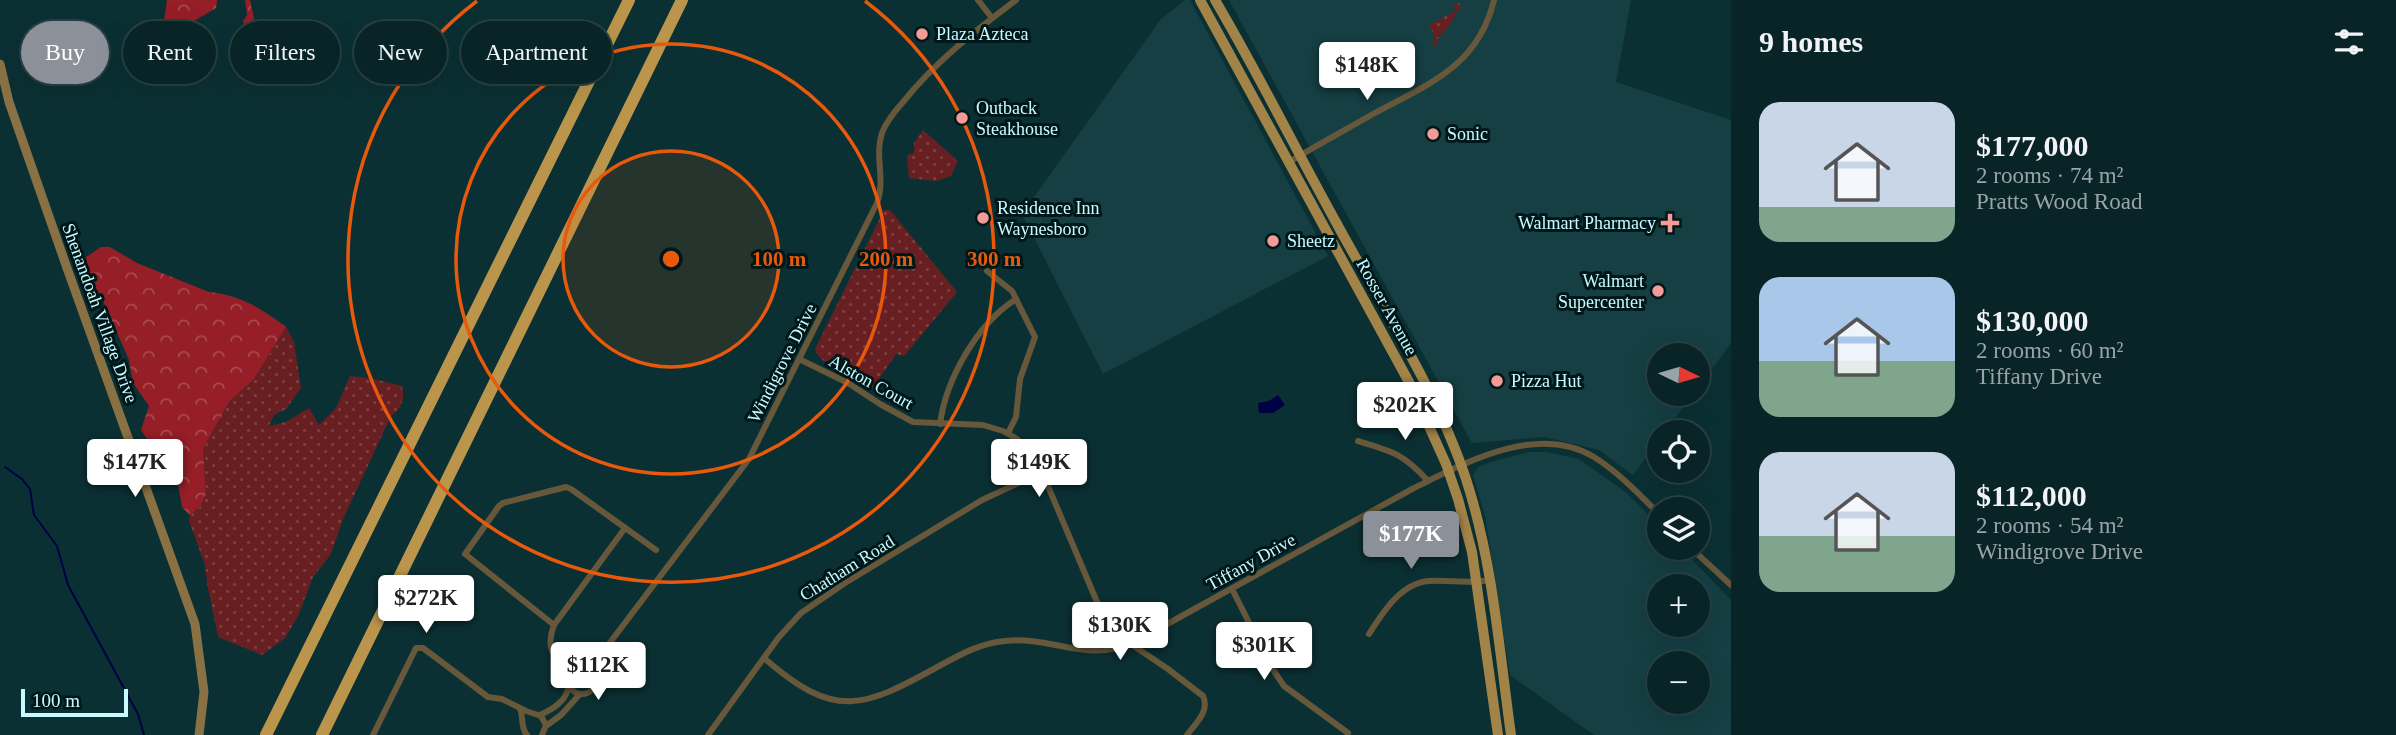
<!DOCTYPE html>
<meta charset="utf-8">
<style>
:root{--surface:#082426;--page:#112c2e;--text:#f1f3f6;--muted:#98a4a7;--line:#294143;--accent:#8c9099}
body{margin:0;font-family:"Times New Roman",serif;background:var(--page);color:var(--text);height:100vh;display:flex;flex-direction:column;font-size:26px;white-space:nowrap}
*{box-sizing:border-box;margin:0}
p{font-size:23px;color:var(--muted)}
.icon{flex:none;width:38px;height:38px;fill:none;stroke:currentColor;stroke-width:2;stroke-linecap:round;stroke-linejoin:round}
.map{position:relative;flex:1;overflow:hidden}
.side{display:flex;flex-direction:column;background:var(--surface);width:665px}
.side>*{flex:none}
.guide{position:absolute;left:21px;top:21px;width:665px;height:63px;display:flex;gap:14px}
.needle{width:46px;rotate:95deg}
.controls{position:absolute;left:1647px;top:343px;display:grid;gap:14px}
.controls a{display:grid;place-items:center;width:63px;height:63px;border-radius:50%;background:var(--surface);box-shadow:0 7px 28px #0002,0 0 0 2px var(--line);font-size:35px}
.scale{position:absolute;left:21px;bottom:18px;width:107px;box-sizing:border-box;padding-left:7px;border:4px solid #c8fbff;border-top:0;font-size:19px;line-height:24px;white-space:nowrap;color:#c8fbff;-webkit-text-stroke:5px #001719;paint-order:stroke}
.price{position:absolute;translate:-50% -60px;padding:0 16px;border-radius:7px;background:#fff;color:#222;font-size:23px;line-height:46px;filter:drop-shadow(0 2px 4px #0008)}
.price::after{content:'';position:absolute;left:50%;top:42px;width:21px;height:16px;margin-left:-10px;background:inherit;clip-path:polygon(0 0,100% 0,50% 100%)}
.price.current{background:var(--accent);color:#fff}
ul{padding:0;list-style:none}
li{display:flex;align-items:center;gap:21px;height:175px;padding:0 28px}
li span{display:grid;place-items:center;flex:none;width:196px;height:140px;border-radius:21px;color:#555}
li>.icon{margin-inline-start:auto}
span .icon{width:84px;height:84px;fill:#fffc;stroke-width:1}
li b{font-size:30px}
h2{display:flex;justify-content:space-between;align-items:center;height:84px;padding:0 28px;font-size:30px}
.chip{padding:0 24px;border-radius:32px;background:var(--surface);box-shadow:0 7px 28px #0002,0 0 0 2px var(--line);font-size:24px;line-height:63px}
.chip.current{background:var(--accent);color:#fff}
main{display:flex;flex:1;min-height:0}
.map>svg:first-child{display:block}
.built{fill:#153f43;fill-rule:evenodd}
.grass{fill:url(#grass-dots)}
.forest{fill:url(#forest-crowns)}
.water{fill:#004}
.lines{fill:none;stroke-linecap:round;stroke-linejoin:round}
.stream{stroke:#004;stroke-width:2}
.street{stroke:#67583c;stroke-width:6}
.secondary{stroke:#897143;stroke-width:9}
.primary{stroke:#a38448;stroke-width:10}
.highway{stroke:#bb954b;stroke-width:12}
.ring{fill:none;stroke:#e8590c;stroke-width:3.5}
.poi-dot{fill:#f59b97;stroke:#001719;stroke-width:2.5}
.labels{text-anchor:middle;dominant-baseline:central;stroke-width:6;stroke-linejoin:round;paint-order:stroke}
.poi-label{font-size:18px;fill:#c8fbff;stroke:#001719;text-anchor:start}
.street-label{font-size:18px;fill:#c8fbff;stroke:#001719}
.centre{fill:#e8590c;stroke:#001719;stroke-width:3.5}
.ring-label{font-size:21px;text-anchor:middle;font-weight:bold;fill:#e8590c;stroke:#001719;stroke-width:6;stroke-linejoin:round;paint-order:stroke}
</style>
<main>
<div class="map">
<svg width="1731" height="735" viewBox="0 0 1731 735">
<defs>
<pattern id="grass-dots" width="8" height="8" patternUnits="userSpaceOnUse" patternTransform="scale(1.75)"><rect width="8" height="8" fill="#681f21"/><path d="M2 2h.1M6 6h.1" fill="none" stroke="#7c4042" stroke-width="1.8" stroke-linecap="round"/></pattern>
<pattern id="forest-crowns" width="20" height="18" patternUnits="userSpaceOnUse" patternTransform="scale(1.75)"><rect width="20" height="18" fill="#951e27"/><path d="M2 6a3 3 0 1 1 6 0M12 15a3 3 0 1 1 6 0" fill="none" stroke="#a74b52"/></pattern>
</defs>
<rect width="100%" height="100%" fill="#0b3033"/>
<!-- built -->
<g class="built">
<polygon points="1185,0 1190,0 1328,256 1103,374 1022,214 1160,20"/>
<polygon points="1229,0 1631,0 1616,82 1731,120 1731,343 1698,388 1698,355 1659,355 1659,394 1693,394 1665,432 1659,432 1659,440 1633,475 1599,450 1544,437 1472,443"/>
<path d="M1530,452H1547L1579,459L1627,493L1659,526V548H1681L1731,600V735H1594L1510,675L1485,516L1473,475L1478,467L1490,462ZM1659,586H1698V625H1659ZM1659,663H1698V702H1659Z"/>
</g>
<!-- grass -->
<g class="grass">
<polygon points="1458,3 1465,7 1460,6 1451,23 1436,41 1439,46 1434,45 1432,40 1435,37 1429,25 1455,11 1454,6"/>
<polygon points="923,130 958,161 951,176 936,181 909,178 907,155 914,153 914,143"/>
<path d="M884,210H890L957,292L904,356L896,354L872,389C858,377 819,366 815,349Z"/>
<path d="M286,327L294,342L301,388L286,409L274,415L269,426L286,422L309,408L319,425L336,408L350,376L370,378L402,386C405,399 402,408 391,416L343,519L331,554L313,577L298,616L285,638L262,655L218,637L207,583L205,565L189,521L190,515L200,507L206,494L203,449L229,402L254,379Z"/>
</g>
<!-- forest -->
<g class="forest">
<polygon points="167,0 217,0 216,8 194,21 166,49 160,51 156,45 162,35"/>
<polygon points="245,0 250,0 254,18 255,36 248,40 243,21 247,15"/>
<path d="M101,247H110L137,263L209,292C241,295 262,309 286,327L254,379L229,402L203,449L206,494L200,507L190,515L182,507L173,456L148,440L141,430L149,406L133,383L129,360L100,294L79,267V262Z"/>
</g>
<!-- water -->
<polygon class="water" points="1278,395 1285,405 1273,413 1259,413 1258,403 1269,401"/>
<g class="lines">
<!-- stream -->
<polyline class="stream" points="5,467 22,479 30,489 34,515 57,546 68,585 138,714 144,735"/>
<!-- street -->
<g class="street">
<polyline points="978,0 992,18"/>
<path d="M1289,162C1317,145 1345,130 1373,114C1428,84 1478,67 1494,0"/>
<polyline points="987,271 1012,291 1035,337 1020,379 1016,417 1008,433"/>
<path d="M799,359L848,383L880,404L913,422L983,425L1003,431L1017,439L1033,456L1042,472L1097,602L1113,632L1168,669L1203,696C1210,711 1196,723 1187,735"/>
<path d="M940,424C946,379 977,324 1016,299"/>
<path d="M1358,441C1392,451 1404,454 1428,481"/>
<polyline points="1691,548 1731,585"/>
<polyline points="1232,589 1272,668 1284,686 1348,733"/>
<polyline points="554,625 465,554 499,506 503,503 566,487 571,489 656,550"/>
<path d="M1369,634C1383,612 1401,583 1429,581C1450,580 1470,584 1490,580"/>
<path d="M764,658C836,721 863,708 941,665C961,654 981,643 1005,641C1052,636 1083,662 1131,644L1414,488C1467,462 1537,423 1594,457C1618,472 1639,494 1659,514"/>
<circle cx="582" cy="680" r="14"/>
<path d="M590,669L749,459L877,203C886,180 874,156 882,133C886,122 895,111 903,102C936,61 975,31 1016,0"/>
<path d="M571,671C553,656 545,650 554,625L625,528"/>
<path d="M520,709C524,718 520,727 527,735"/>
<path d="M540,715C553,709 567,701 569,685"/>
<polyline points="546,726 561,715 580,694"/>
<polyline points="373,735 416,648 423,648 488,697 502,699 526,711 541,716 546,725 542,735"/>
<polyline points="708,735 779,637 801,613 845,583 982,500 1042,472"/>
</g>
<!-- secondary -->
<polyline class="secondary" points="0,64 9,102 67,268 195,624 204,692 199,735"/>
<!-- primary -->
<g class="primary">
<polyline points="1200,0 1409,382 1446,464 1458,499 1472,552 1498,735"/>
<path d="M1215,0C1258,73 1296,150 1337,224C1382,307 1436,389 1466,479C1493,562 1499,649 1511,735"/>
</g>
<!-- highway -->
<g class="highway">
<polyline points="266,735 629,0"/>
<polyline points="322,735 682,0"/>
</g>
</g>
<!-- distance rings -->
<circle cx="671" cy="259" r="108" fill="#e8590c" fill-opacity=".12"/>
<g class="ring">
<circle cx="671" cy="259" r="108"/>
<circle cx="671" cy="259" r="215"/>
<path d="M865 1A323 323 0 1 1 477 1"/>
</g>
<!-- markers -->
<g class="poi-dot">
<circle cx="922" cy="34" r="7"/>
<circle cx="962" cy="118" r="7"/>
<circle cx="1433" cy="134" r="7"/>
<circle cx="983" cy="218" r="7"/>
<path d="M1666.5 212.5h7v7h7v7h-7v7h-7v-7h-7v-7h7z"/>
<circle cx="1273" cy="241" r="7"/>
<circle cx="1658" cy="291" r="7"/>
<circle cx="1497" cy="381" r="7"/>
</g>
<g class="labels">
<!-- poi labels -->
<g class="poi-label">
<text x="936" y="34">Plaza Azteca</text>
<text x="976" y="108">Outback<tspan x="976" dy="21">Steakhouse</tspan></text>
<text x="1447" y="134">Sonic</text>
<text x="997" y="208">Residence Inn<tspan x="997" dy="21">Waynesboro</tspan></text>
<text x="1656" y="223" text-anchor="end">Walmart Pharmacy</text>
<text x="1287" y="241">Sheetz</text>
<text x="1644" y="281" text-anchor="end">Walmart<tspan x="1644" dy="21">Supercenter</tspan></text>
<text x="1511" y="381">Pizza Hut</text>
</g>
<!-- street labels -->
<g class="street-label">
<text transform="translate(1387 307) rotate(61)">Rosser Avenue</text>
<text transform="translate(100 313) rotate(70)">Shenandoah Village Drive</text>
<text transform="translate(782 363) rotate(-63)">Windigrove Drive</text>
<text transform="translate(871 382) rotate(29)">Alston Court</text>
<text transform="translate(1251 562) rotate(-29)">Tiffany Drive</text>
<text transform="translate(847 568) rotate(-32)">Chatham Road</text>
</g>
</g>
<circle cx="671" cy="259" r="10" class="centre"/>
<g class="ring-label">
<text x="779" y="266">100 m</text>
<text x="886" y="266">200 m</text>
<text x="994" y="266">300 m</text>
</g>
</svg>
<div class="controls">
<a><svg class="needle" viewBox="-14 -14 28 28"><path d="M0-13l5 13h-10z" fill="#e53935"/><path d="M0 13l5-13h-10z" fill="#98a4a7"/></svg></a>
<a><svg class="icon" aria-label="locate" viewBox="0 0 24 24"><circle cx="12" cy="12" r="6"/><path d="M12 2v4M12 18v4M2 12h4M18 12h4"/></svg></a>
<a><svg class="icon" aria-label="layers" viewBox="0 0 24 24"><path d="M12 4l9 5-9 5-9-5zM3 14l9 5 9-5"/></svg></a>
<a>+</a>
<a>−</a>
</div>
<div class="scale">100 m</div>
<b class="price" style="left:1367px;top:102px">$148K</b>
<b class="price" style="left:1405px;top:442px">$202K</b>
<b class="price" style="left:135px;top:499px">$147K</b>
<b class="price" style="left:1039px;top:499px">$149K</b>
<b class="price current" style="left:1411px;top:571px">$177K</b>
<b class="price" style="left:426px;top:635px">$272K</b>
<b class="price" style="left:1120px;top:662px">$130K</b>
<b class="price" style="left:1264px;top:682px">$301K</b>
<b class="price" style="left:598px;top:702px">$112K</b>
<div class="guide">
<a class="chip current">Buy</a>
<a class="chip">Rent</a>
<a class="chip">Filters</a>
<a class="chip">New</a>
<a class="chip">Apartment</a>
</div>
</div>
<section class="side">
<h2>9 homes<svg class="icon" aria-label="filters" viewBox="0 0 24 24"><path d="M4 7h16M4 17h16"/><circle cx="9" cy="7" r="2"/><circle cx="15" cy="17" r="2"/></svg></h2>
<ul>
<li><span style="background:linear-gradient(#c9d6e8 75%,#7fa58c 0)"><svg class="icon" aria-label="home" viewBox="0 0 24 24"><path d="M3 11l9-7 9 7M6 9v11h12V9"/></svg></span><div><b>$177,000</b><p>2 rooms · 74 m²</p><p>Pratts Wood Road</p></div></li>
<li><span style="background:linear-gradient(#a9c7e8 60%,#7fa58c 0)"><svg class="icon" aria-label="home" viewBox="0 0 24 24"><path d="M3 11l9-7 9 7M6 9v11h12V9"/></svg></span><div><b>$130,000</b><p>2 rooms · 60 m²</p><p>Tiffany Drive</p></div></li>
<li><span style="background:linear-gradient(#c9d6e8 60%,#7fa58c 0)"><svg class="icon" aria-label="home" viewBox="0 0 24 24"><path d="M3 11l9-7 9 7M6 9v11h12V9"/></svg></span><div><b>$112,000</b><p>2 rooms · 54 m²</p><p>Windigrove Drive</p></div></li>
</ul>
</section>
</main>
